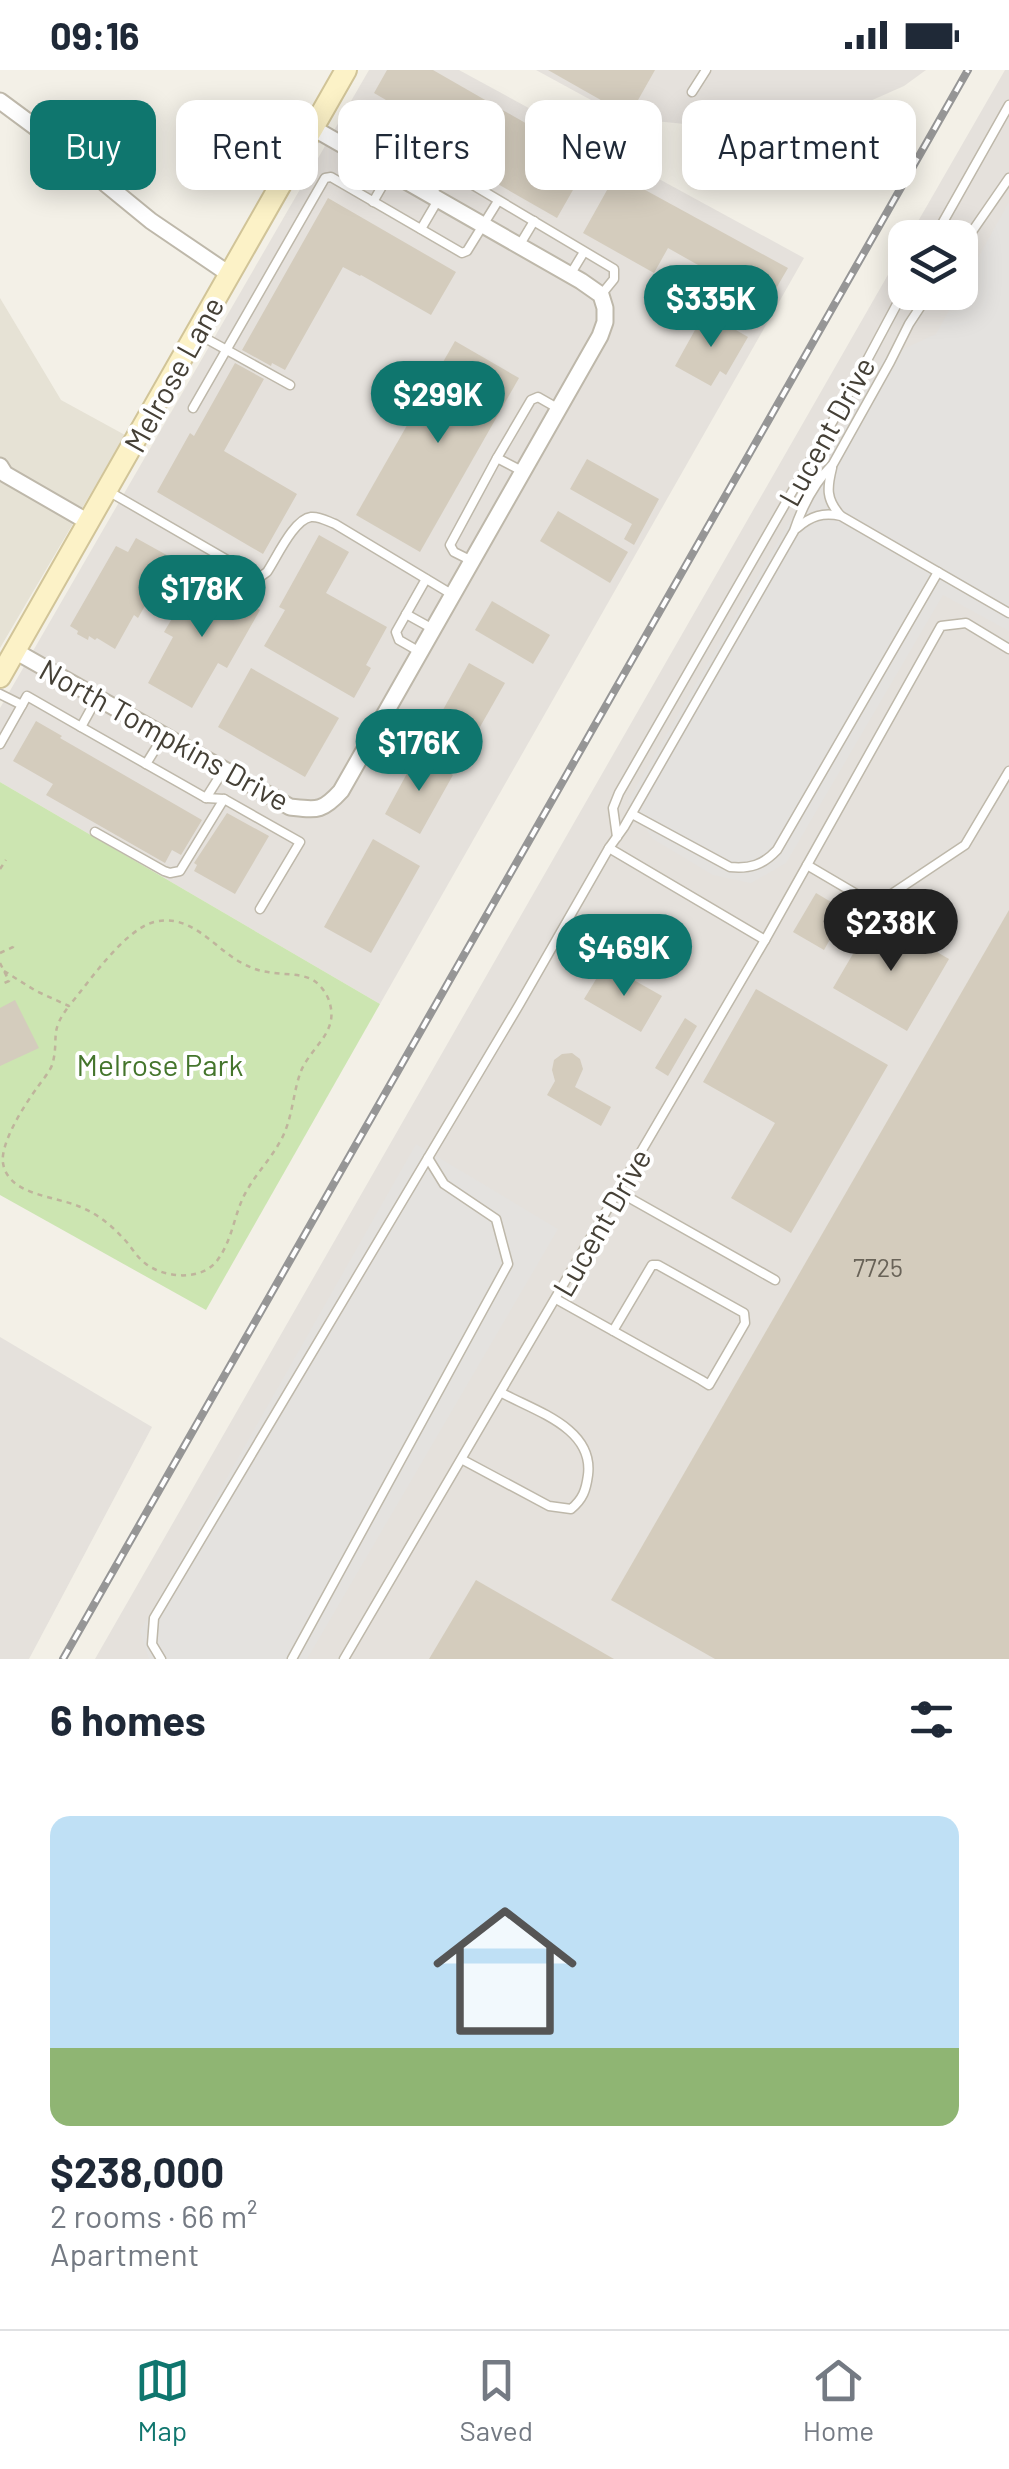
<!DOCTYPE html>
<meta charset="utf-8">
<style>
:root{--surface:#fff;--page:#f6f6f7;--text:#1f2937;--muted:#747a83;--line:#e0e1e3;--accent:#0f766e}
body{margin:0;font-family:Barlow,sans-serif;background:var(--page);color:var(--text);height:100vh;display:flex;flex-direction:column;font-size:38px;white-space:nowrap}
*{box-sizing:border-box;margin:0}
p{font-size:32px;color:var(--muted)}
.icon{flex:none;width:55px;height:55px;fill:none;stroke:currentColor;stroke-width:2;stroke-linecap:round;stroke-linejoin:round}
.map{position:relative;height:1589px;overflow:hidden}
.details{display:flex;flex-direction:column;background:var(--surface);flex:1}
.details>*{flex:none}
.top-card{position:absolute;left:30px;top:30px;width:950px;height:90px;display:flex;gap:20px}
.fabs{position:absolute;left:888px;top:150px;display:grid;gap:20px}
.fabs a{display:grid;place-items:center;width:90px;height:90px;border-radius:20px;background:var(--surface);box-shadow:0 5px 25px #0003;font-size:50px}
.price{position:absolute;translate:-50% -85px;padding:0 22px;border-radius:35px;background:var(--accent);color:#fff;font-size:32px;line-height:65px;filter:drop-shadow(0 2px 5px #0008)}
.price::after{content:'';position:absolute;left:50%;top:60px;width:30px;height:22px;margin-left:-15px;background:inherit;clip-path:polygon(0 0,100% 0,50% 100%)}
.price.selected{background:#222;color:#fff}
ul{padding:0;list-style:none}
li{display:grid;align-content:center;gap:20px;height:530px;padding:0 50px}
li span{display:grid;place-items:center;height:310px;border-radius:20px;color:#555}
li>.icon{margin-inline-start:auto}
span .icon{width:180px;height:180px;fill:#fffc;stroke-width:1}
li b{font-size:42px}
h2{display:flex;justify-content:space-between;align-items:center;height:120px;padding:0 50px;font-size:42px}
.pill{padding:0 35px;border-radius:20px;background:var(--surface);box-shadow:0 5px 25px #0003;font-size:35px;line-height:90px}
.pill.selected{background:var(--accent);color:#fff}
.status{display:flex;justify-content:space-between;align-items:center;height:70px;padding:0 50px;background:var(--surface);direction:ltr}
.status svg{height:28px;fill:currentColor}
.menu{display:flex;justify-content:space-around;align-items:center;height:140px;border-top:2px solid var(--line);background:var(--surface);font-size:28px;color:var(--muted)}
.menu a{display:grid;justify-items:center;gap:5px}
.menu .selected{color:var(--accent)}
.map>svg:first-child{display:block}
.residential{fill:#e6e2d5}
.industrial{fill:#e5e1dc}
.green{fill:#cce5b1}
.parking{fill:#e4e2df}
.building{fill:#d4ccbd}
.lines{fill:none;stroke-linecap:round;stroke-linejoin:round}
.lane-casing{stroke:#beb8aa;stroke-width:11}
.street-casing{stroke:#beb8aa;stroke-width:19}
.secondary-casing{stroke:#d1c498;stroke-width:24}
.path{stroke:#bfb49c;stroke-width:2.5;stroke-dasharray:5 5;stroke-linecap:butt}
.lane{stroke:#fff;stroke-width:8}
.street{stroke:#fff;stroke-width:15}
.secondary{stroke:#fcf2c7;stroke-width:20}
.rail-casing{stroke:#969696;stroke-width:8}
.rail{stroke:#fff;stroke-width:4;stroke-dasharray:11;stroke-linecap:butt}
.labels{text-anchor:middle;dominant-baseline:central;stroke-width:8;stroke-linejoin:round;paint-order:stroke}
.number-label{font-size:25px;fill:#696358}
.street-label{font-size:30px;fill:#454036;stroke:#fff}
.park-label{font-size:30px;fill:#44752c;stroke:#fff}
</style>
<div class="status"><b>09:16</b><svg viewBox="0 0 49 12"><path d="M0 12V9h3v3zM5 12V6h3v6zM10 12V3h3v9zM15 12V0h3v12zM26 1h20v11H26zM47 4h2v5h-2z"/></svg></div>
<div class="map">
<svg width="1009" height="1589" viewBox="0 0 1009 1589">
<rect width="100%" height="100%" fill="#f3f0e7"/>
<!-- residential -->
<polygon class="residential" points="0,228 61,330 125,365 0,578"/>
<!-- industrial -->
<g class="industrial">
<polygon points="369,0 459,0 804,188 380,934 0,712 0,638"/>
<polygon points="536,0 926,0 904,16 834,47 765,58 695,55 624,48"/>
<polygon points="1005,0 1009,0 1009,1589 95,1589 905,175 905,222 960,222 960,168 909,167"/>
<polygon points="0,1267 152,1357 29,1589 0,1589"/>
</g>
<!-- green -->
<polygon class="green" points="0,712 380,934 206,1240 0,1125"/>
<!-- parking -->
<g class="parking">
<polygon points="1009,132 1009,561 943,525 786,793 751,813 713,805 653,769 628,731 884,288 936,264"/>
<polygon points="416,1074 558,1159 307,1589 149,1589 140,1561"/>
</g>
<!-- building -->
<g class="building">
<polygon points="387,0 433,0 590,90 557,148 377,45 386,30 374,23"/>
<polygon points="548,0 655,0 629,46"/>
<polygon points="616,104 788,198 767,234 668,178 654,203 583,163"/>
<polygon points="328,128 456,202 431,245 361,205 360,206 343,197 285,300 272,293 271,296 242,280"/>
<polygon points="705,242 748,267 726,305 720,301 711,316 675,296"/>
<polygon points="455,271 519,308 420,482 356,445"/>
<polygon points="235,293 264,309 224,381 297,424 263,484 157,422 190,363 194,366"/>
<polygon points="587,389 659,429 634,475 624,469 632,454 570,419"/>
<polygon points="558,441 628,482 610,513 540,471"/>
<polygon points="319,465 349,482 326,523 387,557 366,595 371,598 354,628 264,576 285,540 279,537"/>
<polygon points="136,468 172,488 138,548 134,545 115,579 97,568 95,570 89,566 88,570 77,564 78,561 70,556 116,476 128,482"/>
<polygon points="198,505 260,540 227,598 218,593 192,638 148,613 173,567 164,562"/>
<polygon points="492,531 550,565 533,594 475,560"/>
<polygon points="469,593 505,613 464,685 429,665"/>
<polygon points="251,598 339,648 305,707 218,657"/>
<polygon points="36,651 62,666 60,668 202,750 181,785 172,780 165,793 46,725 53,714 13,691"/>
<polygon points="417,685 453,705 420,764 385,744"/>
<polygon points="227,743 269,766 235,824 194,801 197,795 194,793"/>
<polygon points="373,769 420,796 371,883 324,857"/>
<polygon points="816,823 846,841 824,880 793,862"/>
<polygon points="1009,840 1009,1589 715,1589 611,1530"/>
<polygon points="875,846 949,889 907,961 833,918"/>
<polygon points="616,900 662,926 641,962 584,929 601,901 611,907"/>
<polygon points="756,919 888,995 791,1163 731,1128 775,1053 703,1012"/>
<polygon points="15,930 39,978 0,996 0,938"/>
<polygon points="685,948 697,956 668,1006 655,998"/>
<polygon points="572,983 580,989 583,999 575,1017 611,1037 601,1056 547,1025 555,1011 552,1000 554,990 562,984"/>
<polygon points="476,1510 614,1589 429,1589"/>
</g>
<g class="lines">
<!-- lane casing -->
<g class="lane-casing">
<g id="lane">
<polyline points="692,22 706,0"/>
<polyline points="431,126 446,99"/>
<polyline points="373,132 403,80 411,78 614,199 614,209 601,225"/>
<polyline points="421,159 438,130"/>
<polyline points="934,168 1009,35"/>
<polyline points="519,176 534,151"/>
<polyline points="960,179 1009,108"/>
<polyline points="570,205 584,182"/>
<polyline points="196,263 290,315"/>
<polyline points="193,338 325,108 331,107 462,183 467,181 498,131"/>
<polyline points="497,388 531,330 538,327 559,339"/>
<path d="M832,398C827,418 826,429 840,445"/>
<path d="M108,421L255,506L260,507L267,502C277,487 294,449 311,447C319,446 327,451 335,454L453,525"/>
<path d="M797,458C811,446 823,442 841,446L1009,543"/>
<polyline points="472,491 454,482 450,475 497,388 522,401"/>
<polyline points="406,544 433,559"/>
<polyline points="420,582 399,570 396,562 426,509"/>
<polyline points="0,624 22,635 27,626 81,657 97,628"/>
<polyline points="81,657 206,728 223,701"/>
<polyline points="0,674 22,635"/>
<polyline points="146,694 164,665"/>
<polyline points="206,728 224,729 300,772 260,839"/>
<path d="M632,744L730,797C750,799 763,795 777,780L938,502"/>
<polyline points="95,762 164,801 170,803 180,801 224,729"/>
<polyline points="617,767 613,738 619,723 857,309 905,219"/>
<polyline points="807,795 875,835 965,775 1009,701"/>
<polyline points="765,870 941,556 966,553 1009,579"/>
<polyline points="619,1122 775,1210"/>
<polyline points="556,1229 701,1310 709,1315 745,1253 744,1243 658,1195 652,1195 613,1261"/>
<path d="M463,1390L549,1436L571,1439C583,1429 586,1420 588,1405C594,1358 535,1341 502,1323"/>
<path d="M161,1589L152,1574L154,1548L519,935L609,778L624,757L794,461C802,437 815,412 833,394L890,292L909,254L930,222"/>
<polyline points="292,1589 508,1194 496,1149 444,1114 428,1088"/>
<polyline points="344,1589 765,870 609,778"/>
</g>
</g>
<!-- street casing -->
<g class="street-casing">
<g id="street">
<polyline points="0,31 46,65 151,151 229,204"/>
<polyline points="0,396 5,404 90,453"/>
<path d="M15,581L290,737C317,740 322,742 341,721L600,266L605,252V238L601,225L581,211L313,58"/>
</g>
</g>
<!-- secondary casing -->
<g class="secondary-casing">
<polyline id="secondary" points="0,607 346,0"/>
</g>
<!-- path -->
<g class="path">
<polyline points="0,799 6,790"/>
<polyline points="0,883 13,877 15,872"/>
<polyline points="0,893 9,911 0,915"/>
<path d="M4,901L36,921L69,936C89,912 124,860 154,852C191,843 212,876 240,892C249,897 258,901 268,902C283,905 300,903 313,910C321,915 328,925 330,934C338,963 311,977 301,1001C293,1022 293,1045 283,1066C272,1089 252,1107 242,1130C233,1151 231,1173 216,1192C200,1211 165,1208 146,1194C136,1187 130,1174 121,1166C109,1153 94,1142 78,1136C54,1126 8,1125 3,1093C0,1073 25,1034 37,1018C42,1010 51,1001 53,992C59,966 49,962 69,936"/>
</g>
<!-- lane -->
<use href="#lane" class="lane"/>
<!-- street -->
<use href="#street" class="street"/>
<!-- secondary -->
<use href="#secondary" class="secondary"/>
<!-- rail casing -->
<g class="rail-casing">
<polyline id="rail" points="63,1589 968,0"/>
</g>
<!-- rail -->
<use href="#rail" class="rail"/>
</g>
<g class="labels">
<!-- number labels -->
<g class="number-label">
<text x="878" y="1197">7725</text>
</g>
<!-- street labels -->
<g class="street-label">
<text transform="translate(173 304) rotate(-61)">Melrose Lane</text>
<text transform="translate(826 361) rotate(-61)">Lucent Drive</text>
<text transform="translate(165 664) rotate(29)">North Tompkins Drive</text>
<text transform="translate(601 1152) rotate(-60)">Lucent Drive</text>
</g>
<!-- park labels -->
<g class="park-label">
<text x="160" y="994">Melrose Park</text>
</g>
</g>
</svg>
<div class="fabs">
<a><svg class="icon" aria-label="layers" viewBox="0 0 24 24"><path d="M12 4l9 5-9 5-9-5zM3 14l9 5 9-5"/></svg></a>
</div>
<b class="price" style="left:711px;top:280px">$335K</b>
<b class="price" style="left:438px;top:376px">$299K</b>
<b class="price" style="left:202px;top:570px">$178K</b>
<b class="price" style="left:419px;top:724px">$176K</b>
<b class="price selected" style="left:891px;top:904px">$238K</b>
<b class="price" style="left:624px;top:929px">$469K</b>
<div class="top-card">
<a class="pill selected">Buy</a>
<a class="pill">Rent</a>
<a class="pill">Filters</a>
<a class="pill">New</a>
<a class="pill">Apartment</a>
</div>
</div>
<section class="details">
<h2>6 homes<svg class="icon" aria-label="filters" viewBox="0 0 24 24"><path d="M4 7h16M4 17h16"/><circle cx="9" cy="7" r="2"/><circle cx="15" cy="17" r="2"/></svg></h2>
<ul>
<li><span style="background:linear-gradient(#bfe0f5 75%,#8fb573 0)"><svg class="icon" aria-label="home" viewBox="0 0 24 24"><path d="M3 11l9-7 9 7M6 9v11h12V9"/></svg></span><div><b>$238,000</b><p>2 rooms · 66 m²</p><p>Apartment</p></div></li>
</ul>
</section>
<nav class="menu">
<a class="selected"><svg class="icon" aria-label="map" viewBox="0 0 24 24"><path d="M3 6l6-2 6 2 6-2v14l-6 2-6-2-6 2zM9 4v14M15 6v14"/></svg>Map</a>
<a><svg class="icon" aria-label="saved" viewBox="0 0 24 24"><path d="M7 4h10v16l-5-4-5 4z"/></svg>Saved</a>
<a><svg class="icon" aria-label="home" viewBox="0 0 24 24"><path d="M3 11l9-7 9 7M6 9v11h12V9"/></svg>Home</a>
</nav>
